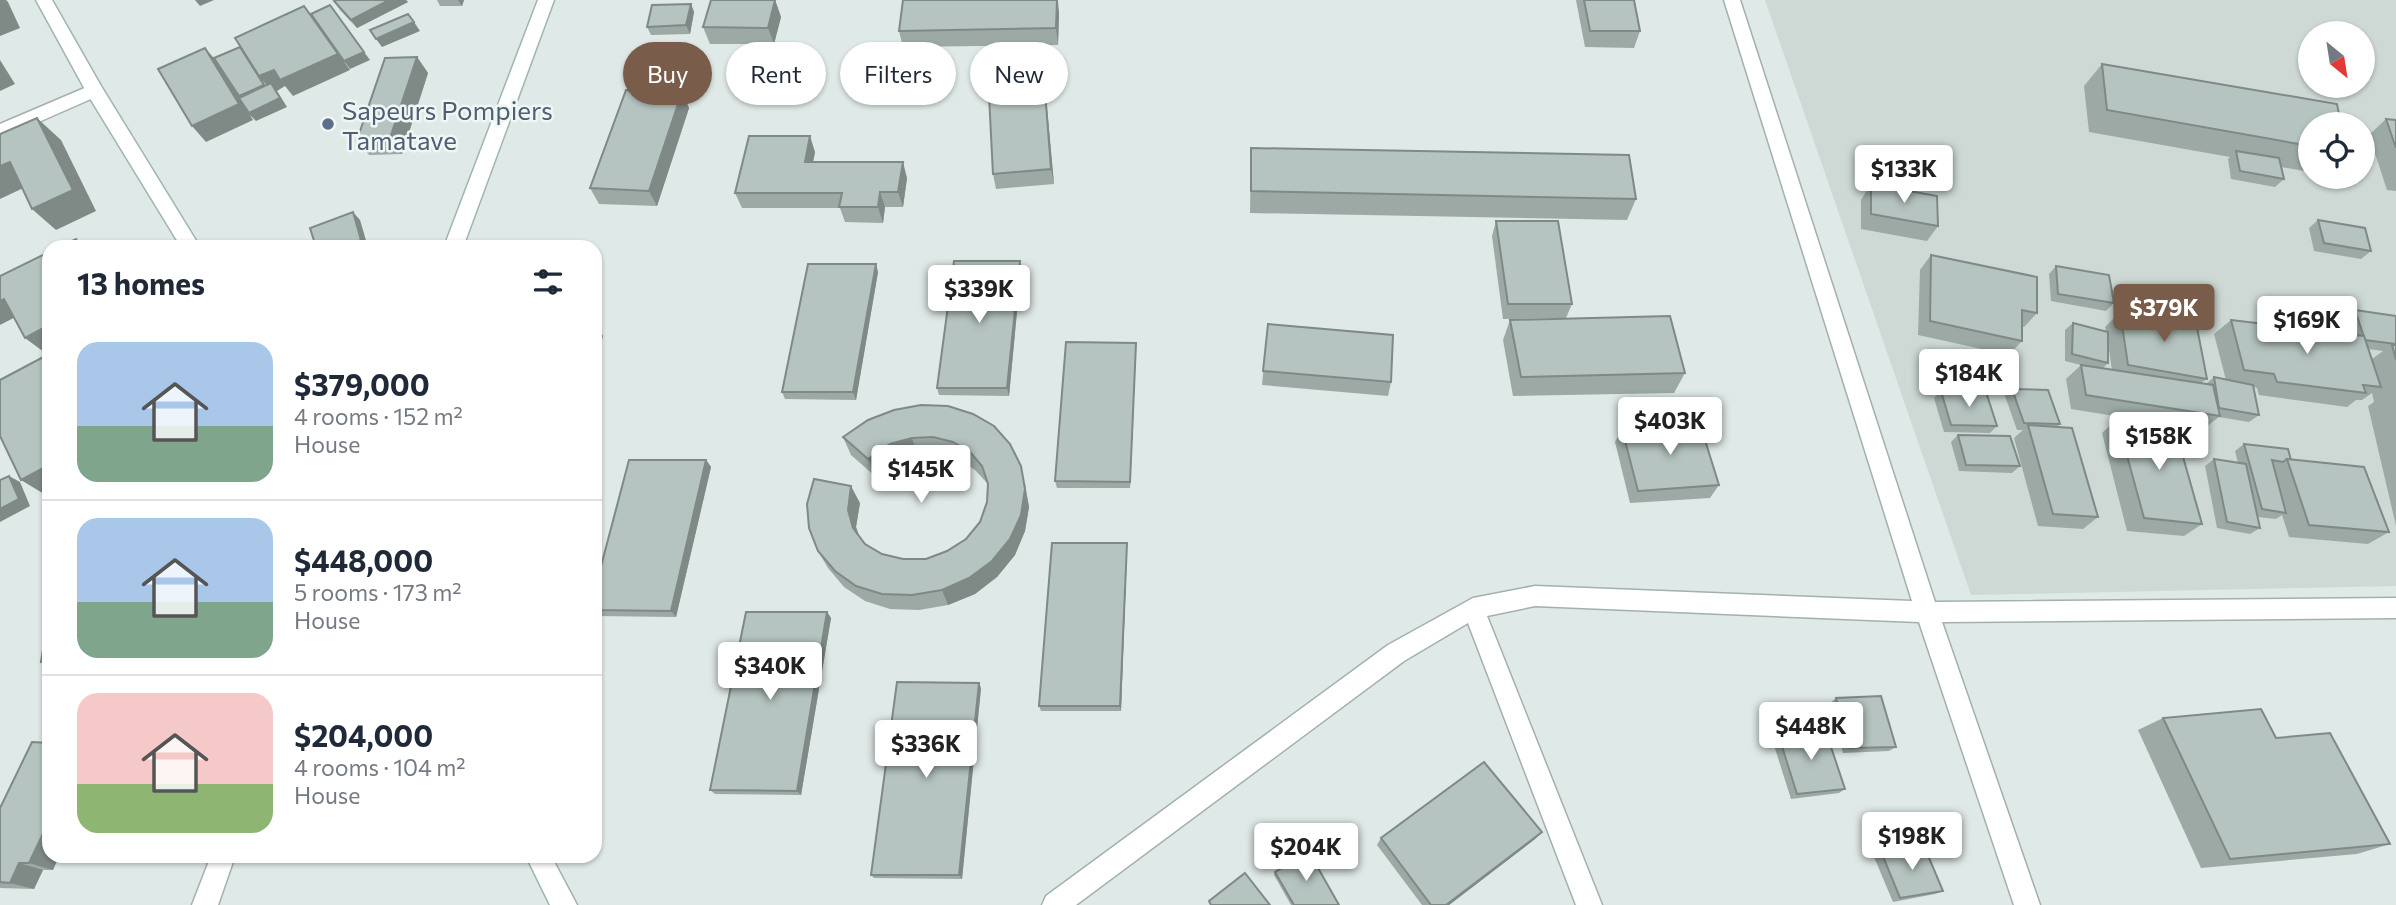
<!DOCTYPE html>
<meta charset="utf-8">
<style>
:root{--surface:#fff;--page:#f2f2f3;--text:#1f2937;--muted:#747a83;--line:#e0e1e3;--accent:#795c49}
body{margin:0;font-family:Commissioner,sans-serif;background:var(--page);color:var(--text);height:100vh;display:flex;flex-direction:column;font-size:26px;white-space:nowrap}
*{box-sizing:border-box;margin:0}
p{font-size:23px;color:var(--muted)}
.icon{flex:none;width:38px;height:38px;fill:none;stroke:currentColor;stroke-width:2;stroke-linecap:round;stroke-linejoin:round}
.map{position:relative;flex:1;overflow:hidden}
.panel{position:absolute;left:42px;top:240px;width:560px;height:623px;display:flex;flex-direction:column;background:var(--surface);border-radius:21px;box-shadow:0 2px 5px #0004}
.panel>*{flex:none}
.top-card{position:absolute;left:623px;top:42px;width:665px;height:63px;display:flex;gap:14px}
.needle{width:46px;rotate:150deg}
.tools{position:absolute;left:2298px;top:21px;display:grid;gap:14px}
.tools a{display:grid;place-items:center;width:77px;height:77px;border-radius:50%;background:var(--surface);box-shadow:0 2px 5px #0004;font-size:35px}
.price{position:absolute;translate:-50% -60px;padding:0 16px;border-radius:7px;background:#fff;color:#222;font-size:23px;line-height:46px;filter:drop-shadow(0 2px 4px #0008)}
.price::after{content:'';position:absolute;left:50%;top:42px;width:21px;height:16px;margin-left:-10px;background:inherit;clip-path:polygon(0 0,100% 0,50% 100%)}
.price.active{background:var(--accent);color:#fff}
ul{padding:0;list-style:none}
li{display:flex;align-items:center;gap:21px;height:175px;padding:0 35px}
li+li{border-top:2px solid var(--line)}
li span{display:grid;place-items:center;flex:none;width:196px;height:140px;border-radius:21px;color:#555}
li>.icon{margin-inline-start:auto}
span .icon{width:84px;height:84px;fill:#fffc;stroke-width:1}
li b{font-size:30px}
h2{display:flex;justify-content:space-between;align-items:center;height:84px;padding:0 35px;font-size:30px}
.pill{padding:0 24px;border-radius:32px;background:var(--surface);box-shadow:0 2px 5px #0004;font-size:24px;line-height:63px}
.pill.active{background:var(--accent);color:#fff}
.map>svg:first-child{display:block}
.built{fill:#ced9d6;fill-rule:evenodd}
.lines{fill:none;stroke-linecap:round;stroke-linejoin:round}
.street-casing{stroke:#a3b0ae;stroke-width:3}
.secondary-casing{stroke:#a0b4b1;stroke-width:3}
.street{fill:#fff;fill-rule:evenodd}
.secondary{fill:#fff;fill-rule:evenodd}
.wall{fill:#9ca9a5;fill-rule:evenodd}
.shaded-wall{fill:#7f8986}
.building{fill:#b5c4c0;stroke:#7f8986;stroke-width:2}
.service-dot{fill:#5c6f8a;stroke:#eff6f4;stroke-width:2.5}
.labels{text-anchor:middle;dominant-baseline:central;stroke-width:5;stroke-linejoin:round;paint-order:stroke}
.service-label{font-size:26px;fill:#4e5e75;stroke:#eff6f4;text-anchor:start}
</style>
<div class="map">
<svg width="2396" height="905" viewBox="0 0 2396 905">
<rect width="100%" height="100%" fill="#dfe9e7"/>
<!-- built -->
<path class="built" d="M1765,0H2396V586L1971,595ZM2310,33H2362V86H2310ZM2310,124H2362V177H2310Z"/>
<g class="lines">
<!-- street casing -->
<g class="street-casing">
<g id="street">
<polygon points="1724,0 1740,0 1935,602 2396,598 2396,618 1942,622 2040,905 2014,905 1919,622 1535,606 1487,616 1602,905 1576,905 1468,623 1404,661 1076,905 1042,905 1046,896 1388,645 1473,598 1535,586 1912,601"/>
<polygon points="94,84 100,85 103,90 100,95 0,139 0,124"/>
<polygon points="211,856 235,856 218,905 192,905"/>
</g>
</g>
<!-- secondary casing -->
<g class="secondary-casing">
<g id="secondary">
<polygon points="36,0 52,0 101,86 200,247 181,247 88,95"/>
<polygon points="538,0 554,0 463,247 444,247"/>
<polygon points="526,856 551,856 577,905 550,905"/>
</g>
</g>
<!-- street -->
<use href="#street" class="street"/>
<!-- secondary -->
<use href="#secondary" class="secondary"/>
</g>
<!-- wall -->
<g class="wall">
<polygon points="337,0 406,0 408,2 357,28 340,10 334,1"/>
<polygon points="437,0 464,0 462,6 440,6"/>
<polygon points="775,0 781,17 774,44 710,44 703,27"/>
<polygon points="903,0 1058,0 1059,13 1058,45 903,47 899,31"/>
<polygon points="1576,0 1634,0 1640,31 1634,48 1585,47"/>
<polygon points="691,4 694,12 690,34 651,35 647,27"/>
<polygon points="417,57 428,73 402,154 369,155 357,140"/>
<polygon points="2102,64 2310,124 2310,172 2281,167 2284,179 2275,187 2231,179 2228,159 2230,157 2089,132 2084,86"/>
<polygon points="1045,91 1054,184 996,189 993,174"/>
<polygon points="682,92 689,108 657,206 599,204 590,188"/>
<polygon points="2386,119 2396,120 2396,191 2387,190 2369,135"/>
<polygon points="1251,148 1636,199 1627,220 1250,213"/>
<polygon points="815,152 813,162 907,178 903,207 885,207 883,223 845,222 840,208 742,208 735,193"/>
<polygon points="1871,184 1938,226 1927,241 1861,229 1861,200"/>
<polygon points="2318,220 2371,251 2361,259 2314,251 2309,228"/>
<polygon points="1496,221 1572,304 1566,318 1503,319 1492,236"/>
<polygon points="1931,255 2037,313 2024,327 2022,327 2022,341 2009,355 1918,335 1920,270"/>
<polygon points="1020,261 1021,269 1009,396 939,395 937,388"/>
<polygon points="2056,266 2114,303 2106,311 2051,301 2049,274"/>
<polygon points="878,272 856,400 785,399 782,392"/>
<path d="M2355,310L2396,316V526L2368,406L2374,402L2372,393L2362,400H2356L2347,407L2259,395L2257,388L2254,387L2259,415L2249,422L2219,417L2202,430L2071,409L2066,379L2081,365L2065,361V330L2073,323L2106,331L2105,327L2120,312L2154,318L2161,312L2207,379L2201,383L2206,384L2214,377L2226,380L2214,334L2231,320L2351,335L2345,317ZM2108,343L2112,370L2103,368L2108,363ZM2368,349L2383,351L2372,359Z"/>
<polygon points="1510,320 1685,373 1674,393 1513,396 1503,340"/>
<polygon points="1268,324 1391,382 1388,396 1262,385"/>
<polygon points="1136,350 1130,488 1057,488 1055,481"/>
<polygon points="2012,389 2060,424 2057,427 2098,517 2083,529 2038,526 2014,438 2023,430 2017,430 2005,396"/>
<polygon points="1941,391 1997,426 1990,433 1944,432 1934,398"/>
<polygon points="921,405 1025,483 1029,507 1025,531 1015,555 997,577 975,594 948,605 919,610 890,609 865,601 844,587 828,568 818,551 860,503 856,527 859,536 865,544 882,554 903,559 926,559 947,551 966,539 980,522 987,502 987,483 975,470 959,460 939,455 918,456 898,462 876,477 851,455 843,437"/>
<polygon points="2117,419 2202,524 2184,536 2127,531 2102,433"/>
<polygon points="1622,429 1719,485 1710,498 1630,503 1615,442"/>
<polygon points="1958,435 2020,466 2012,473 1959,471 1951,442"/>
<polygon points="2244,444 2291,460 2389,532 2368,544 2289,537 2282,515 2276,519 2257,517 2260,528 2250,534 2217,528 2205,466 2214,459 2238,463 2235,451"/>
<polygon points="706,460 711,467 676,617 595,616 595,589"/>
<polygon points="1127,543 1127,549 1121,711 1041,711 1039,706"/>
<polygon points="827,612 831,618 801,795 715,794 710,790"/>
<polygon points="981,688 962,879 874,878 871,875"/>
<polygon points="1836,698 1896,747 1889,751 1843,753 1830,703"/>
<polygon points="2163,718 2276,738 2390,844 2357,854 2201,868 2138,730"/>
<polygon points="1778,734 1845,789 1839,793 1791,799 1772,739"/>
<polygon points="0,808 49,856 59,856 53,870 43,870 34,889 0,888"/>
<polygon points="1381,838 1535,839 1449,905 1422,905 1377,845"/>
<polygon points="1882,854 1943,891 1935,894 1893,902 1874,857"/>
<polygon points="1275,872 1339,905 1291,905 1274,875"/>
</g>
<!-- shaded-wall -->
<g class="shaded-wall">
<polygon points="0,0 6,0 8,2 20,28 0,36"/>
<polygon points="195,0 214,0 200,6"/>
<polygon points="389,0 406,0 408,2 357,28 351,20"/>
<polygon points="458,0 464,0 462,6"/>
<polygon points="775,0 781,17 774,44 768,28"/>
<polygon points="1057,0 1059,13 1058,45 1056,28"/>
<polygon points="691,4 694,12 690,34 686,25"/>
<polygon points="317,22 350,70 293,96 285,86 277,91 287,107 256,121 250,115 253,120 206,142 192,126 205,48 219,64 249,113 273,92 262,80 271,93 246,104 239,96 240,47"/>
<polygon points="414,22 420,31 382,47 376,39"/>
<polygon points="364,52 370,60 350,69 344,61"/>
<polygon points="417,57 428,73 402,154 390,138"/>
<polygon points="0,60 15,84 0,91"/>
<polygon points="1045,91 1047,107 1054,184 1051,169"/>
<polygon points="682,92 689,108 657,206 649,191"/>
<polygon points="37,118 61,140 96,211 56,230 32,209"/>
<polygon points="810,136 815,152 810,177 805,162"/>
<polygon points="10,162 34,183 0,199 0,166"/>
<polygon points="903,162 907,178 903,207 898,192"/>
<polygon points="880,192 885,207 883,223 878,207"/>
<polygon points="353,212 360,220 368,247 343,247"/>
<polygon points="1020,261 1021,269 1009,396 1007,388"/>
<polygon points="876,264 878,272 856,400 853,392"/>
<polygon points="4,299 23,313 0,325 0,301"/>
<polygon points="49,325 49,349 44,352 25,338"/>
<polygon points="598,328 603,336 595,363 595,338"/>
<polygon points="1136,343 1136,350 1130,488 1130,482"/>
<polygon points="912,438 918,456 898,462 876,477 868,459 890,444"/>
<polygon points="706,460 711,467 676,617 671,611"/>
<polygon points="49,465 49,497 21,480"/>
<polygon points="1021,466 1029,507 1025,531 1015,555 997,577 975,594 948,605 942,590"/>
<polygon points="9,476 20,482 30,506 0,522 0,509"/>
<polygon points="851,486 860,503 856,527 862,544 853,528 848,510"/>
<polygon points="1127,543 1127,549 1121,711 1120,706"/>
<polygon points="827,612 831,618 801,795 797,791"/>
<polygon points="49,660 49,666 41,662"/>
<polygon points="979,683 981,688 962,879 959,875"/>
<polygon points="49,821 49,856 59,856 53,870 29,863"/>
<polygon points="1542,832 1535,839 1449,905 1446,905"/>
<polygon points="19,863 43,870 34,889 10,883"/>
</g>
<!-- building -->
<g class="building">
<polygon points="337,0 389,0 351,20 334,1"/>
<polygon points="711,0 775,0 768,28 703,27"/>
<polygon points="903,0 1057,0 1056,28 899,31"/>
<polygon points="1584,0 1634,0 1640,31 1590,31"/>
<polygon points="691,4 686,25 647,27 652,5"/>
<polygon points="330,5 364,52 344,61 311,14"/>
<polygon points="304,6 338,54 280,80 274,70 259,76 235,38"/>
<polygon points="408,14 414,22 376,39 370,30"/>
<polygon points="240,47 264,85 239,96 214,58"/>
<polygon points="205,48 239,104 192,126 158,69"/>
<polygon points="417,57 390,138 357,140 385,58"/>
<polygon points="2102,64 2337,104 2341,124 2310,124 2310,146 2107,110"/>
<polygon points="271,83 280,98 249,113 239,98"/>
<polygon points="626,90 682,92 649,191 590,188"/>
<polygon points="1045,91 1051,169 993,174 989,96"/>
<polygon points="37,118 73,190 32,209 10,162 0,166 0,134"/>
<polygon points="2386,119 2396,120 2396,148"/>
<polygon points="749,136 810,136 805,162 903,162 898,192 880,192 878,207 839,207 842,193 735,193"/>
<polygon points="1251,148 1629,155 1636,199 1251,191"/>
<polygon points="2236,151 2279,158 2284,179 2240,171"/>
<polygon points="1871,184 1937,196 1938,226 1871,214"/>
<polygon points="353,212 361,240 343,247 316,247 310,228"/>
<polygon points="2318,220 2365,228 2371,251 2324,243"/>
<polygon points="1496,221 1558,221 1572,304 1508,304"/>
<polygon points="76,239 80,247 60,247"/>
<polygon points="49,252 49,325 25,338 4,299 0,301 0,276"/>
<polygon points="1931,255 2037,277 2037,313 2022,310 2022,341 1930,321"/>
<polygon points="954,261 1020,261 1007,388 937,388"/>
<polygon points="808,264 876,264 853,392 782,392"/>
<polygon points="2056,266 2109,275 2114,303 2058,294"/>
<polygon points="2355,310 2396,316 2396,344 2365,340"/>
<polygon points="2120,312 2163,319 2161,312 2195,317 2207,379 2128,365"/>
<polygon points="1670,316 1685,373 1521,377 1510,320"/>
<polygon points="2231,320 2364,336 2381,387 2363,385 2366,393 2277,382 2274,374 2244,370"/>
<polygon points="2073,323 2108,332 2108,363 2072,354"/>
<polygon points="1268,324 1393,335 1391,382 1263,371"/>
<polygon points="1066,342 1136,343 1130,482 1055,481"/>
<polygon points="2392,345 2396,345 2396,360"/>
<polygon points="49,354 49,465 21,480 0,436 0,380"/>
<polygon points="2081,365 2213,385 2220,416 2086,395"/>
<polygon points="2214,377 2253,385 2259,415 2219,408"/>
<polygon points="2012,389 2048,390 2060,424 2024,423"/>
<polygon points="1941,391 1986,392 1997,426 1951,425"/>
<polygon points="921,405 948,406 973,414 994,426 1010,444 1021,466 1025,489 1021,515 1010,539 992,561 969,578 942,590 912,595 882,594 856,586 835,571 818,551 809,528 807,504 814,479 851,486 848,510 853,528 865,544 882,554 903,559 926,559 947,551 966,539 980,522 987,502 988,484 982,466 970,452 953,442 933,437 912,438 890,444 868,459 843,437 868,420 894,410"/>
<polygon points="2117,419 2174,425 2202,524 2144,518"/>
<polygon points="1700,424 1719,485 1638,491 1622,429"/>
<polygon points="2028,425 2072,428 2098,517 2053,514"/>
<polygon points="1958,435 2010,436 2020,466 1966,465"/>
<polygon points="2244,444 2288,449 2291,460 2287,459 2283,462 2272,460 2286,513 2262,509"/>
<polygon points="2214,459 2246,464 2260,528 2227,522"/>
<polygon points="2287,459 2364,467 2389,532 2309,525"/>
<polygon points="629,460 706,460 671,611 595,610 595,589"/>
<polygon points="9,476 19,499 0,509 0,480"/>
<polygon points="1052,543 1127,543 1120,706 1039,706"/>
<polygon points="49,612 49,660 41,662"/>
<polygon points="746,612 827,612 797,791 710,790"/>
<polygon points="897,682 979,683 959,875 871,875"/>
<polygon points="1881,696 1896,747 1850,748 1836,698"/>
<polygon points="2261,709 2276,738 2330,733 2390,844 2230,859 2163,718"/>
<polygon points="1825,729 1845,789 1797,794 1778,734"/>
<polygon points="32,742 49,743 49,821 29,863 19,863 10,883 0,882 0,808"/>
<polygon points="1484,762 1542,832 1446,905 1431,905 1381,838"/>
<polygon points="1924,846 1943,891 1900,898 1882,854"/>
<polygon points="1309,852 1339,905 1294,905 1275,872"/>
<polygon points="1245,873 1270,905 1211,905 1209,901"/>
</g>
<!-- markers -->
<circle class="service-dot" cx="328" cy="124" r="7"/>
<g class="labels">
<!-- service labels -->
<g class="service-label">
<text x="342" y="109">Sapeurs Pompiers<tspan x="342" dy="30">Tamatave</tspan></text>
</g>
</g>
</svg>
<div class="tools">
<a><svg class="needle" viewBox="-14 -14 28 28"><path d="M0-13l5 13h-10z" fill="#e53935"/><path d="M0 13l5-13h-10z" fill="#747a83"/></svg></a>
<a><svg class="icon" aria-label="locate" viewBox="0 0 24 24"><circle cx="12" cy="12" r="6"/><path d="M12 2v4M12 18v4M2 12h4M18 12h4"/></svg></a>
</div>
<b class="price" style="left:1904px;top:205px">$133K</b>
<b class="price" style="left:979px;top:325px">$339K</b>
<b class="price active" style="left:2164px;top:344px">$379K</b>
<b class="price" style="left:2307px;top:356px">$169K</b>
<b class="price" style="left:1969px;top:409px">$184K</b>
<b class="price" style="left:1670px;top:457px">$403K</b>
<b class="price" style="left:2159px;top:472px">$158K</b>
<b class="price" style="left:921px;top:505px">$145K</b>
<b class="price" style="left:770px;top:702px">$340K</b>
<b class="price" style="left:1811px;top:762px">$448K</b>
<b class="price" style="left:926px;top:780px">$336K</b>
<b class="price" style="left:1912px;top:872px">$198K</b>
<b class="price" style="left:1306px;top:883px">$204K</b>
<div class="top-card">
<a class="pill active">Buy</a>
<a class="pill">Rent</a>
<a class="pill">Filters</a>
<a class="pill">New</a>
</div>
<section class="panel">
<h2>13 homes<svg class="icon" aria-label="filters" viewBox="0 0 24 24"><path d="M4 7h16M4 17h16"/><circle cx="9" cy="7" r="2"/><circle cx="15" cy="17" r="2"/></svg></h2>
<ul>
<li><span style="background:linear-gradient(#a9c7e8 60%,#7fa58c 0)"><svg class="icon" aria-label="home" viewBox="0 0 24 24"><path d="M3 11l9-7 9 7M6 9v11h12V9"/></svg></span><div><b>$379,000</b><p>4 rooms · 152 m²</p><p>House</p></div></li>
<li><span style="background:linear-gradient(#a9c7e8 60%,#7fa58c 0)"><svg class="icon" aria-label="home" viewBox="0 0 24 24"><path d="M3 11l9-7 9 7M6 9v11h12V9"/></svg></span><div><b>$448,000</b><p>5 rooms · 173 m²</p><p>House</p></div></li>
<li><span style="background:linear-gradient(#f6c9c9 65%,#8fb573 0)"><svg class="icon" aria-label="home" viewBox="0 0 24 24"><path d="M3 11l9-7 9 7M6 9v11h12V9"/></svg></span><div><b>$204,000</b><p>4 rooms · 104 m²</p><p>House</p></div></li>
</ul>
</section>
</div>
